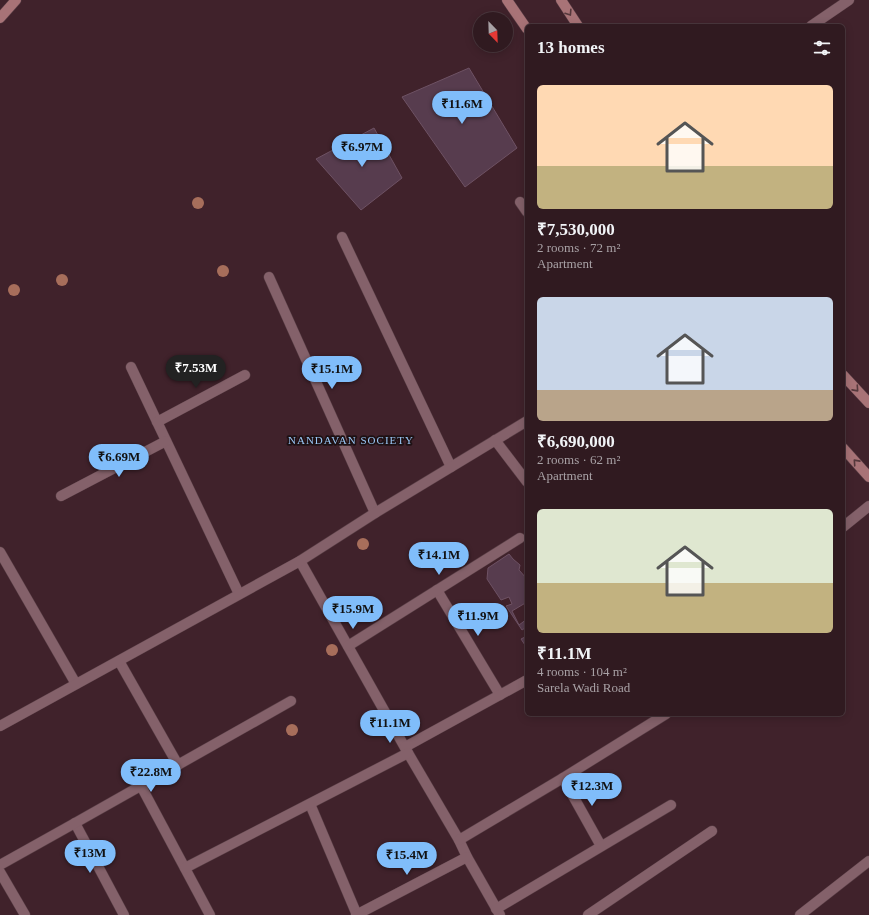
<!DOCTYPE html>
<meta charset="utf-8">
<style>
:root{--surface:#301a20;--page:#382329;--text:#f1f3f6;--muted:#a8a1a5;--line:#4b383e;--accent:#80bdfa}
body{margin:0;font-family:"Times New Roman",serif;background:var(--page);color:var(--text);height:100vh;display:flex;flex-direction:column;font-size:15px;white-space:nowrap}
*{box-sizing:border-box;margin:0}
p{font-size:13px;color:var(--muted)}
.icon{flex:none;width:22px;height:22px;fill:none;stroke:currentColor;stroke-width:2;stroke-linecap:round;stroke-linejoin:round}
.map{position:relative;flex:1;overflow:hidden}
.panel{position:absolute;left:525px;top:24px;width:320px;height:692px;display:flex;flex-direction:column;background:var(--surface);border-radius:6px;box-shadow:0 2px 10px #0003,0 0 0 1px var(--line)}
.panel>*{flex:none}
.needle{width:26px;rotate:157deg}
.controls{position:absolute;left:473px;top:12px;display:grid;gap:8px}
.controls a{display:grid;place-items:center;width:40px;height:40px;border-radius:50%;background:var(--surface);box-shadow:0 2px 10px #0003,0 0 0 1px var(--line);font-size:20px}
.price{position:absolute;translate:-50% -34px;padding:0 9px;border-radius:14px;background:var(--accent);color:#111;font-size:13px;line-height:26px;filter:drop-shadow(0 1px 2px #0008)}
.price::after{content:'';position:absolute;left:50%;top:24px;width:12px;height:9px;margin-left:-6px;background:inherit;clip-path:polygon(0 0,100% 0,50% 100%)}
.price.selected{background:#222;color:#fff}
ul{padding:0;list-style:none}
li{display:grid;align-content:center;gap:8px;height:212px;padding:0 12px}
li span{display:grid;place-items:center;height:124px;border-radius:6px;color:#555}
li>.icon{margin-inline-start:auto}
span .icon{width:72px;height:72px;fill:#fffc;stroke-width:1}
li b{font-size:17px}
h2{display:flex;justify-content:space-between;align-items:center;height:48px;padding:0 12px;font-size:17px}
.map>svg:first-child{display:block}
.building{fill:#573c4e;stroke:#6e5264}
.lines{fill:none;stroke-linecap:round;stroke-linejoin:round}
.street-casing{stroke:#593f46;stroke-width:11}
.secondary-casing{stroke:#593f46;stroke-width:11}
.street{stroke:#84616a;stroke-width:10}
.secondary{stroke:#a87377;stroke-width:10}
.tree{fill:#a76e5b}
.oneway{stroke:#55383c}
.labels{text-anchor:middle;dominant-baseline:central;stroke-width:3.5;stroke-linejoin:round;paint-order:stroke}
.neighbourhood-label{font-size:11px;letter-spacing:1px;fill:#9bc7f5;stroke:#1e1114}
</style>
<div class="map">
<svg width="869" height="915" viewBox="0 0 869 915">
<rect width="100%" height="100%" fill="#40222b"/>
<!-- building -->
<g class="building">
<polygon points="469,68 517,148 465,187 402,97"/>
<polygon points="374,128 402,178 361,210 316,159"/>
<polygon points="509,554 513,559 520,565 519,570 527,579 527,585 526,587 527,589 527,602 512,611 519,625 527,619 527,631 525,628 522,630 506,606 512,604 509,597 501,600 487,579 488,568"/>
<polygon points="527,636 527,648 521,639"/>
</g>
<g class="lines">
<!-- street casing -->
<g class="street-casing">
<g id="street">
<polyline points="811,26 849,0"/>
<polyline points="520,202 527,212"/>
<polyline points="342,237 451,467"/>
<polyline points="269,277 375,513"/>
<polyline points="131,367 239,594"/>
<polyline points="157,422 245,375"/>
<polyline points="495,440 527,482"/>
<polyline points="61,496 166,441"/>
<polyline points="843,527 869,506"/>
<polyline points="0,552 76,684"/>
<polyline points="300,561 408,753 459,840 467,857 500,915"/>
<polyline points="437,590 500,695"/>
<polyline points="348,646 520,538"/>
<polyline points="119,661 178,765"/>
<polyline points="0,726 300,561 375,513 527,421"/>
<polyline points="405,747 527,680"/>
<polyline points="563,778 601,846"/>
<polyline points="141,786 210,915"/>
<polyline points="310,804 357,915"/>
<polyline points="75,823 124,915"/>
<polyline points="459,840 563,778 666,714"/>
<polyline points="0,865 75,823 291,701"/>
<polyline points="185,868 408,753"/>
<polyline points="0,872 25,915"/>
<polyline points="496,909 671,805"/>
<polyline points="356,915 467,857"/>
<polyline points="588,915 712,831"/>
<polyline points="800,915 869,861"/>
</g>
</g>
<!-- secondary casing -->
<g class="secondary-casing">
<g id="secondary">
<polyline points="507,0 527,29"/>
<polyline points="561,0 578,26"/>
<polyline points="0,18 16,0"/>
<polyline points="843,375 869,403"/>
<polyline points="843,448 869,477"/>
</g>
</g>
<!-- street -->
<use href="#street" class="street"/>
<!-- secondary -->
<use href="#secondary" class="secondary"/>
</g>
<!-- trees -->
<g class="tree">
<circle cx="198" cy="203" r="6"/>
<circle cx="223" cy="271" r="6"/>
<circle cx="62" cy="280" r="6"/>
<circle cx="14" cy="290" r="6"/>
<circle cx="363" cy="544" r="6"/>
<circle cx="332" cy="650" r="6"/>
<circle cx="292" cy="730" r="6"/>
</g>
<!-- one-way arrows -->
<defs><path id="oneway-chevron" d="M-2-3.5L2.5 0L-2 3.5" fill="none" stroke-width="1.6" stroke-linecap="round" stroke-linejoin="round"/></defs>
<g class="oneway">
<use href="#oneway-chevron" transform="translate(569 13) rotate(57)"/>
<use href="#oneway-chevron" transform="translate(856 389) rotate(48)"/>
<use href="#oneway-chevron" transform="translate(856 462) rotate(-132)"/>
</g>
<g class="labels">
<!-- neighbourhood labels -->
<g class="neighbourhood-label">
<text x="351" y="440">NANDAVAN SOCIETY</text>
</g>
</g>
</svg>
<div class="controls">
<a><svg class="needle" viewBox="-14 -14 28 28"><path d="M0-13l5 13h-10z" fill="#e53935"/><path d="M0 13l5-13h-10z" fill="#a8a1a5"/></svg></a>
</div>
<b class="price" style="left:462px;top:125px">₹11.6M</b>
<b class="price" style="left:362px;top:168px">₹6.97M</b>
<b class="price selected" style="left:196px;top:389px">₹7.53M</b>
<b class="price" style="left:332px;top:390px">₹15.1M</b>
<b class="price" style="left:119px;top:478px">₹6.69M</b>
<b class="price" style="left:439px;top:576px">₹14.1M</b>
<b class="price" style="left:353px;top:630px">₹15.9M</b>
<b class="price" style="left:478px;top:637px">₹11.9M</b>
<b class="price" style="left:390px;top:744px">₹11.1M</b>
<b class="price" style="left:151px;top:793px">₹22.8M</b>
<b class="price" style="left:592px;top:807px">₹12.3M</b>
<b class="price" style="left:90px;top:874px">₹13M</b>
<b class="price" style="left:407px;top:876px">₹15.4M</b>
<section class="panel">
<h2>13 homes<svg class="icon" aria-label="filters" viewBox="0 0 24 24"><path d="M4 7h16M4 17h16"/><circle cx="9" cy="7" r="2"/><circle cx="15" cy="17" r="2"/></svg></h2>
<ul>
<li><span style="background:linear-gradient(#ffd9b3 65%,#c2b280 0)"><svg class="icon" aria-label="home" viewBox="0 0 24 24"><path d="M3 11l9-7 9 7M6 9v11h12V9"/></svg></span><div><b>₹7,530,000</b><p>2 rooms · 72 m²</p><p>Apartment</p></div></li>
<li><span style="background:linear-gradient(#c9d6e8 75%,#b9a48a 0)"><svg class="icon" aria-label="home" viewBox="0 0 24 24"><path d="M3 11l9-7 9 7M6 9v11h12V9"/></svg></span><div><b>₹6,690,000</b><p>2 rooms · 62 m²</p><p>Apartment</p></div></li>
<li><span style="background:linear-gradient(#dfe7d0 60%,#c2b280 0)"><svg class="icon" aria-label="home" viewBox="0 0 24 24"><path d="M3 11l9-7 9 7M6 9v11h12V9"/></svg></span><div><b>₹11.1M</b><p>4 rooms · 104 m²</p><p>Sarela Wadi Road</p></div></li>
</ul>
</section>
</div>
